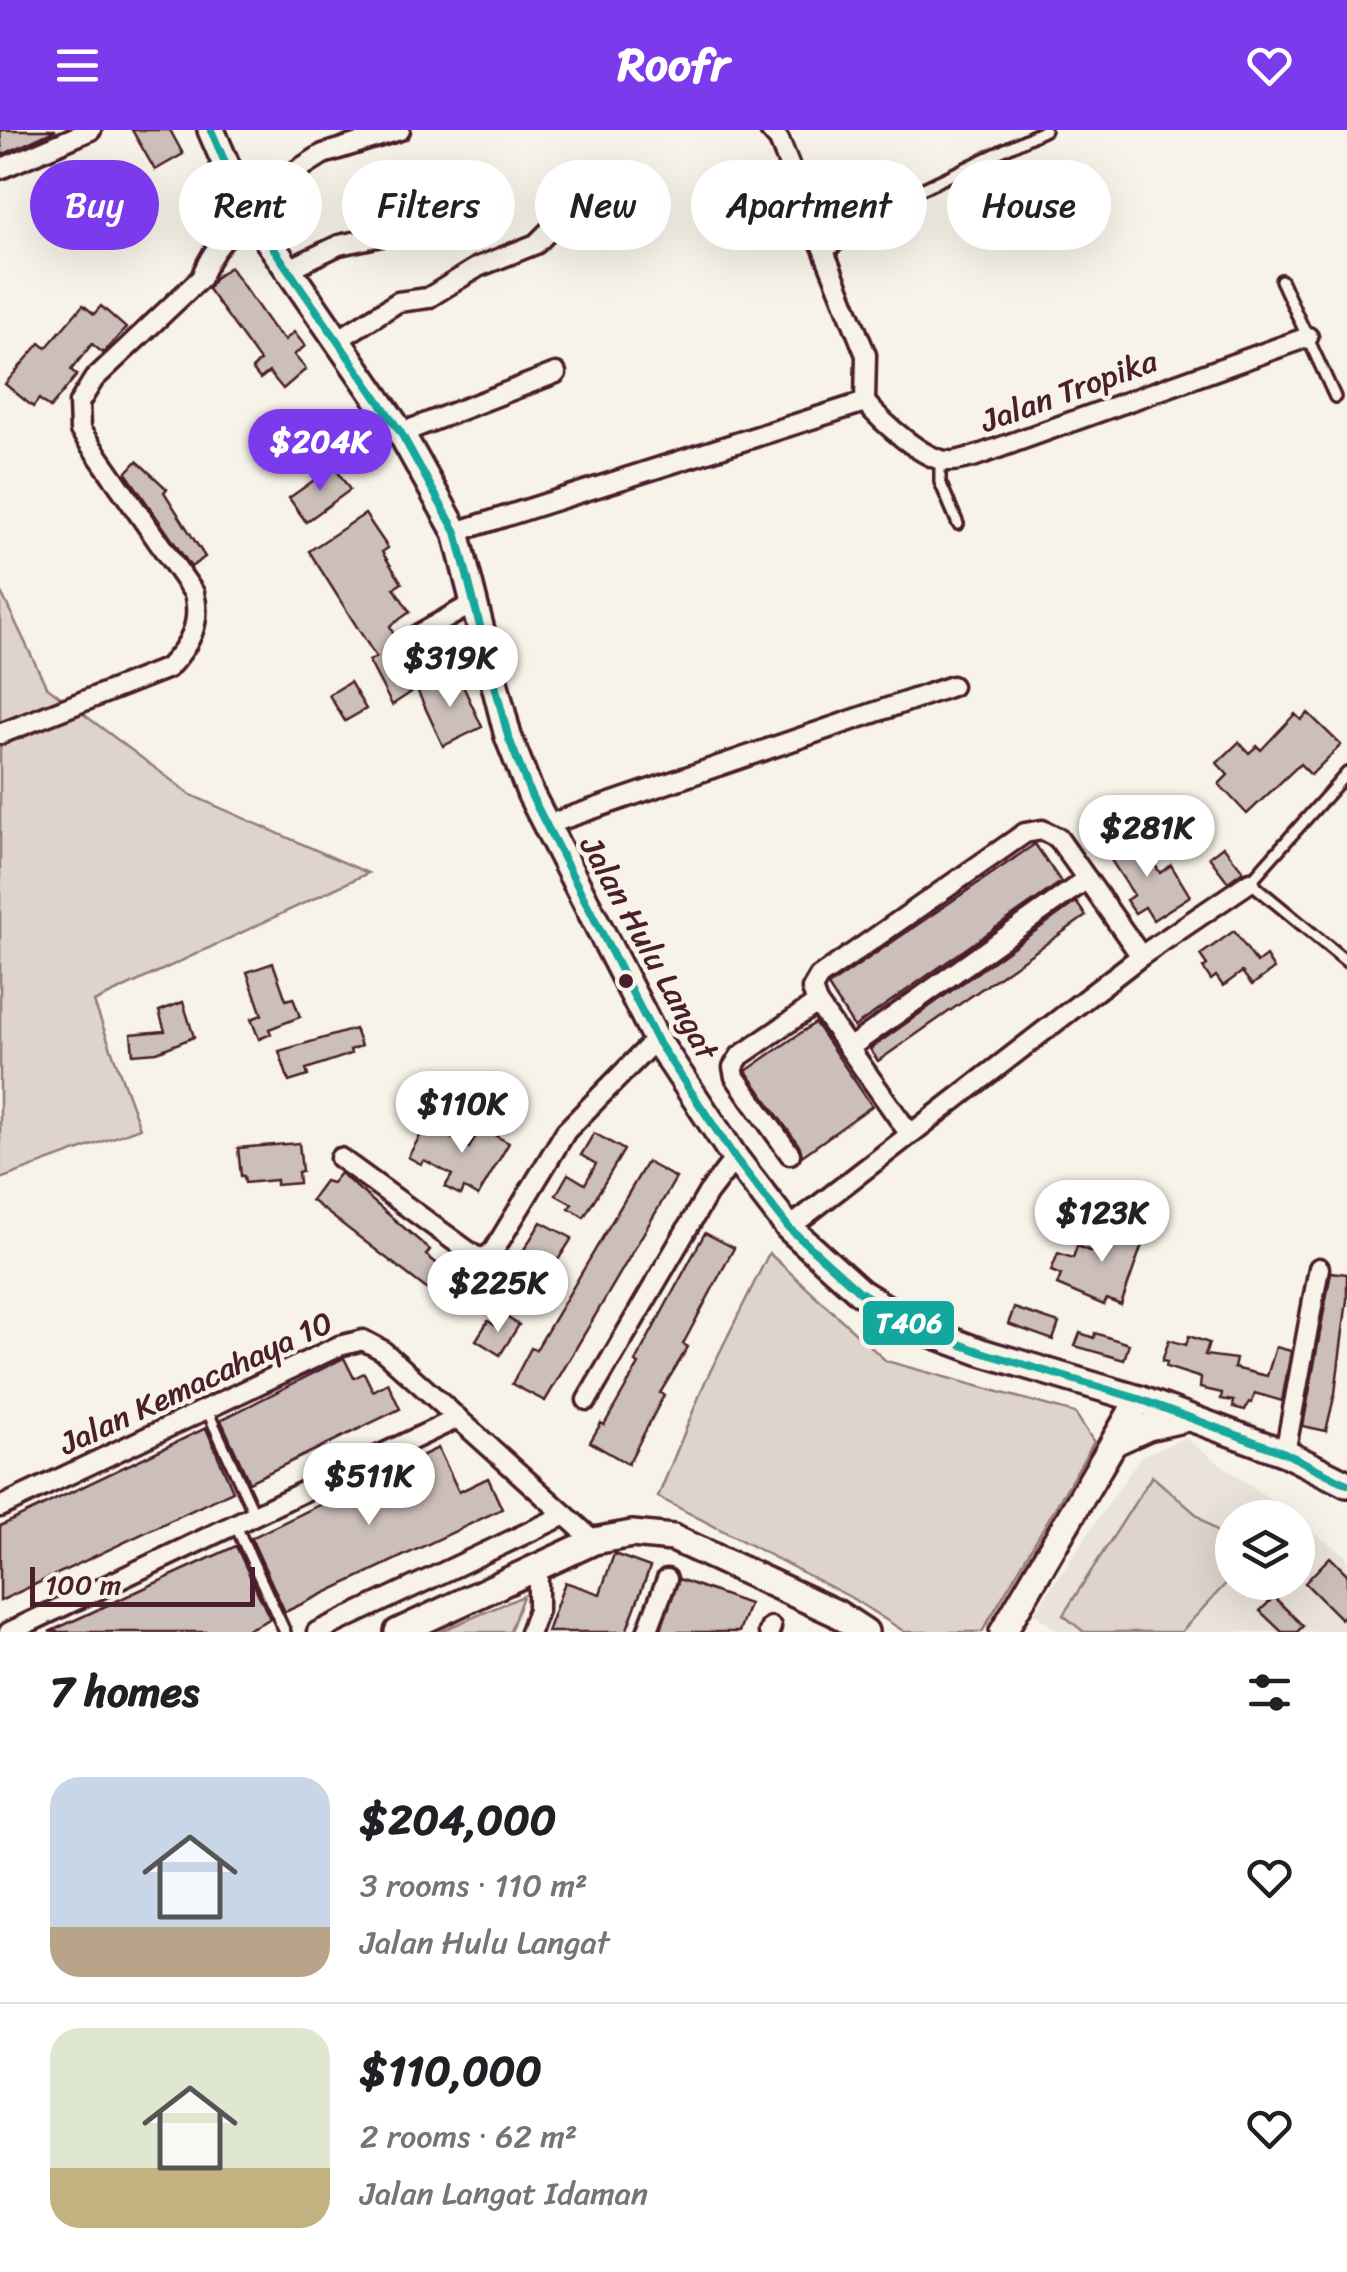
<!DOCTYPE html>
<meta charset="utf-8">
<style>
:root{--surface:#fff;--page:#f6f6f6;--text:#202124;--muted:#757577;--line:#e0e0e0;--accent:#7c3aed}
body{margin:0;font-family:Sriracha,sans-serif;background:var(--page);color:var(--text);height:100vh;display:flex;flex-direction:column;font-size:38px;white-space:nowrap}
*{box-sizing:border-box;margin:0}
p{font-size:32px;color:var(--muted)}
.icon{flex:none;width:55px;height:55px;fill:none;stroke:currentColor;stroke-width:2;stroke-linecap:round;stroke-linejoin:round}
.map{position:relative;height:1502px;overflow:hidden}
.side{display:flex;flex-direction:column;background:var(--surface);flex:1}
.side>*{flex:none}
.hud{position:absolute;left:30px;top:30px;width:1288px;height:90px;display:flex;gap:20px}
.tools{position:absolute;left:1215px;top:1370px;display:grid;gap:20px}
.tools a{display:grid;place-items:center;width:100px;height:100px;border-radius:50%;background:var(--surface);box-shadow:0 10px 40px #0002;font-size:50px}
.scale{position:absolute;left:30px;bottom:25px;width:225px;box-sizing:border-box;padding-left:10px;border:5px solid #4a1f2b;border-top:0;font-size:28px;line-height:35px;white-space:nowrap;color:#4a1f2b;-webkit-text-stroke:8px #f7f3e8;paint-order:stroke}
.price{position:absolute;translate:-50% -85px;padding:0 22px;border-radius:35px;background:#fff;color:#222;font-size:32px;line-height:65px;filter:drop-shadow(0 2px 5px #0008)}
.price::after{content:'';position:absolute;left:50%;top:60px;width:30px;height:22px;margin-left:-15px;background:inherit;clip-path:polygon(0 0,100% 0,50% 100%)}
.price.active{background:var(--accent);color:#fff}
ul{padding:0;list-style:none}
li{display:flex;align-items:center;gap:30px;height:250px;padding:0 50px}
li+li{border-top:2px solid var(--line)}
li span{display:grid;place-items:center;flex:none;width:280px;height:200px;border-radius:30px;color:#555}
li>.icon{margin-inline-start:auto}
span .icon{width:120px;height:120px;fill:#fffc;stroke-width:1}
li b{font-size:42px}
h2{display:flex;justify-content:space-between;align-items:center;height:120px;padding:0 50px;font-size:42px}
.pill{padding:0 35px;border-radius:45px;background:var(--surface);box-shadow:0 10px 40px #0002;font-size:35px;line-height:90px}
.pill.active{background:var(--accent);color:#fff}
header{display:flex;justify-content:space-between;align-items:center;height:130px;padding:0 50px;background:var(--accent);color:#fff;font-size:45px;font-weight:800}
.map>svg:first-child{display:block}
.built{fill:#eae3da}
.green{fill:#ded4cc;stroke:#947a7c;stroke-width:2.5}
.building{fill:#ccbfb9;stroke:#4a1f2b;stroke-width:2.5}
.lines{fill:none;stroke-linecap:round;stroke-linejoin:round}
.lane-casing{stroke:#4a1f2b;stroke-width:16}
.street-casing{stroke:#4a1f2b;stroke-width:25}
.secondary-casing{stroke:#4a1f2b;stroke-width:32}
.lane{stroke:#f7f3e8;stroke-width:9}
.street{stroke:#f7f3e8;stroke-width:18}
.secondary{stroke:#f7f3e8;stroke-width:25}
.bus-1-casing{stroke:#f7f3e8;stroke-width:15}
.bus-1{stroke:#12a89d;stroke-width:8}
.bus-dot{fill:#4a1f2b;stroke:#f7f3e8;stroke-width:4}
.labels{text-anchor:middle;dominant-baseline:central;stroke-width:9;stroke-linejoin:round;paint-order:stroke}
.street-label{font-size:32px;fill:#4a1f2b;stroke:#f7f3e8}
.line-badge{stroke:#f7f3e8;stroke-width:4}
.badge-label{font-size:28px;text-anchor:middle;font-weight:bold;fill:#fff}
</style>
<header><svg class="icon" aria-label="menu" viewBox="0 0 24 24"><path d="M4 6h16M4 12h16M4 18h16"/></svg>Roofr<svg class="icon" aria-label="heart" viewBox="0 0 24 24"><path d="M12 20l-8-8c-3-5 5-10 8-4 3-6 11-1 8 4z"/></svg></header>
<div class="map">
<svg width="1347" height="1502" viewBox="0 0 1347 1502">
<rect width="100%" height="100%" fill="#f7f3e8"/>
<filter id="ink" filterUnits="userSpaceOnUse"><feTurbulence type="fractalNoise" baseFrequency=".01" numOctaves="2"/><feDisplacementMap in="SourceGraphic" scale="20" xChannelSelector="R" yChannelSelector="G"/><feConvolveMatrix kernelMatrix="1 2 1 2 8 2 1 2 1" color-interpolation-filters="sRGB"/></filter>
<g filter="url(#ink)">
<!-- built -->
<polygon class="built" points="1185,1308 1293,1387 1232,1388 1232,1452 1298,1452 1298,1391 1347,1427 1347,1502 1059,1502 1034,1483 1141,1326"/>
<!-- green -->
<g class="green">
<polygon points="0,460 46,556 191,665 368,743 94,872 140,998 0,1049"/>
<polygon points="769,1123 886,1231 1075,1283 1094,1312 982,1502 905,1502 850,1467 658,1367 705,1252"/>
<polygon points="1152,1346 1232,1415 1232,1447 1181,1502 1084,1502 1063,1485"/>
<polygon points="523,1466 510,1502 439,1502"/>
</g>
<!-- building -->
<g class="building">
<polygon points="0,0 56,0 2,25"/>
<polygon points="132,0 170,0 183,24 155,40"/>
<polygon points="230,137 273,198 285,210 294,202 305,216 294,225 306,239 283,259 269,242 260,249 252,239 260,231 208,159 215,148"/>
<polygon points="83,175 94,184 101,176 126,198 103,223 92,214 71,240 77,245 50,278 39,269 33,277 5,254 40,213 46,218"/>
<polygon points="137,331 167,359 164,362 205,427 191,437 126,343"/>
<polygon points="334,336 350,360 306,392 289,368"/>
<polygon points="365,384 388,418 382,422 402,453 394,458 410,482 390,496 416,559 392,575 369,531 376,527 309,421"/>
<polygon points="457,543 482,597 443,616 418,562"/>
<polygon points="350,552 366,579 345,591 329,565"/>
<polygon points="1308,583 1341,615 1311,645 1300,634 1247,684 1219,654 1228,645 1217,633 1239,612 1249,623 1257,616 1261,620 1295,584 1301,590"/>
<polygon points="1138,708 1160,743 1171,735 1190,766 1153,790 1145,777 1135,783 1126,770 1134,765 1105,721 1121,711 1125,717"/>
<polygon points="1035,714 1061,752 854,897 828,856"/>
<polygon points="1223,716 1243,741 1228,752 1209,727"/>
<polygon points="1076,772 1086,786 878,931 870,919"/>
<polygon points="1234,801 1257,833 1266,826 1274,839 1252,855 1242,842 1223,856 1216,846 1211,850 1203,838 1207,835 1200,825"/>
<polygon points="273,833 286,870 293,868 300,887 269,899 271,904 259,909 251,889 262,885 247,842"/>
<polygon points="183,872 194,907 157,922 133,924 131,904 165,901 159,881"/>
<polygon points="815,893 872,976 802,1026 800,1017 746,941"/>
<polygon points="355,899 361,916 350,920 351,924 306,939 308,946 289,952 279,921"/>
<polygon points="485,989 500,997 496,1006 509,1013 478,1066 464,1058 461,1065 445,1057 452,1045 424,1030 421,1034 408,1027 427,994 469,1018"/>
<polygon points="594,1003 624,1020 584,1087 569,1078 572,1074 556,1065 568,1044 585,1054 596,1034 581,1025"/>
<polygon points="299,1013 302,1041 298,1042 299,1053 276,1055 276,1050 245,1053 244,1046 241,1046 238,1018"/>
<polygon points="647,1032 676,1048 545,1271 512,1254 531,1218 536,1220"/>
<polygon points="340,1043 430,1120 426,1125 466,1156 450,1177 311,1070 325,1051 332,1053"/>
<polygon points="1104,1089 1146,1103 1121,1175 1106,1169 1104,1175 1057,1155 1061,1145 1051,1141 1058,1123 1073,1128 1077,1116 1092,1122"/>
<polygon points="541,1092 572,1108 532,1171 519,1163 521,1159 506,1149"/>
<polygon points="705,1103 734,1118 683,1214 688,1217 660,1263 664,1265 628,1334 590,1312 601,1293 604,1295 639,1234 635,1232"/>
<polygon points="1331,1142 1347,1144 1347,1170 1335,1263 1326,1301 1303,1296"/>
<polygon points="1014,1178 1059,1193 1053,1210 1008,1194"/>
<polygon points="503,1185 519,1195 500,1225 476,1210 488,1191 496,1196"/>
<polygon points="1080,1203 1094,1208 1095,1203 1129,1214 1124,1230 1075,1216"/>
<polygon points="1189,1206 1209,1213 1205,1225 1236,1229 1234,1238 1267,1246 1276,1217 1291,1221 1282,1271 1255,1263 1252,1273 1249,1272 1245,1280 1233,1277 1234,1271 1221,1269 1222,1263 1200,1258 1201,1248 1166,1237 1167,1232 1162,1231 1169,1210 1186,1215"/>
<polygon points="344,1228 354,1248 364,1243 373,1261 388,1253 400,1279 249,1352 221,1290"/>
<polygon points="206,1298 233,1361 0,1471 0,1396"/>
<polygon points="438,1318 459,1362 488,1348 502,1379 285,1482 251,1408"/>
<polygon points="236,1416 270,1489 243,1502 49,1502"/>
<polygon points="614,1424 650,1437 626,1502 547,1502 565,1452 600,1464"/>
<polygon points="1330,1427 1347,1444 1347,1483 1341,1489 1305,1453"/>
<polygon points="679,1449 749,1474 739,1502 660,1502"/>
<polygon points="1274,1467 1303,1496 1297,1502 1282,1502 1260,1481"/>
</g>
<g class="lines">
<!-- lane casing -->
<g class="lane-casing">
<g id="lane">
<polyline points="825,124 905,67 1045,0"/>
<polyline points="1281,150 1335,267"/>
<polyline points="940,330 940,352 958,394"/>
<polyline points="1347,643 1250,752 1347,832"/>
<polyline points="207,1280 255,1385"/>
<polyline points="235,1394 285,1502"/>
</g>
</g>
<!-- street casing -->
<g class="street-casing">
<g id="street">
<polyline points="770,0 779,10 866,225 865,272"/>
<polyline points="0,39 91,0"/>
<polyline points="243,74 323,24 400,0"/>
<polyline points="287,140 339,115 396,103 412,95"/>
<polyline points="336,211 398,172 428,168 478,137 536,114 551,99 605,70"/>
<path d="M865,272C881,291 924,331 949,331C956,332 965,328 973,327L1308,207"/>
<polyline points="401,303 556,243"/>
<polyline points="456,402 865,272"/>
<polyline points="419,504 472,474"/>
<path d="M0,604L168,538C189,516 202,494 194,463L80,300L79,273L94,249L201,148C211,120 228,104 250,84"/>
<polyline points="546,695 952,556"/>
<polyline points="849,918 1087,749"/>
<polyline points="909,1003 817,873 812,859 819,847 1025,703 1042,700 1058,708 1141,826"/>
<polyline points="790,1024 735,947 733,937 740,926 817,873"/>
<polyline points="340,1028 475,1126 485,1128 494,1120 566,1001 656,909"/>
<polyline points="789,1098 1141,826 1250,752"/>
<polyline points="587,1270 708,1063 735,1028"/>
<polyline points="1285,1323 1319,1138"/>
<polyline points="0,1377 339,1216 363,1210 382,1220 594,1411"/>
<polyline points="9,1502 458,1288"/>
<polyline points="317,1502 565,1385"/>
<polyline points="530,1502 538,1480 538,1437"/>
<polyline points="647,1502 667,1449"/>
<polyline points="769,1502 771,1497"/>
</g>
</g>
<!-- secondary casing -->
<g class="secondary-casing">
<g id="secondary">
<polyline points="211,0 243,74 401,303 456,402 508,606 531,665 656,909 735,1028 789,1098 860,1162 919,1199 981,1222 1139,1269 1204,1293 1285,1323 1347,1354"/>
<polyline points="1115,1312 1148,1297 1187,1288"/>
<polyline points="398,1502 594,1411 632,1404 673,1408 836,1483 865,1502"/>
<polyline points="1003,1502 1139,1269"/>
</g>
</g>
<!-- lane -->
<use href="#lane" class="lane"/>
<!-- street -->
<use href="#street" class="street"/>
<!-- secondary -->
<use href="#secondary" class="secondary"/>
<!-- bus-1 casing -->
<g class="bus-1-casing">
<polyline id="bus-1" points="211,0 243,74 401,303 456,402 508,606 531,665 656,909 735,1028 789,1098 860,1162 919,1199 981,1222 1139,1269 1285,1323 1347,1354"/>
</g>
<!-- bus-1 -->
<use href="#bus-1" class="bus-1"/>
</g>
</g>
<!-- markers -->
<circle class="bus-dot" cx="626" cy="851" r="9"/>
<g class="labels">
<!-- street labels -->
<g class="street-label">
<text transform="translate(1069 261) rotate(-20)">Jalan Tropika</text>
<text transform="translate(649 818) rotate(61)">Jalan Hulu Langat</text>
<text transform="translate(196 1253) rotate(-25)">Jalan Kemacahaya 10</text>
</g>
</g>
<rect class="line-badge" x="861" y="1169" width="95" height="48" rx="10" fill="#12a89d"/>
<g class="badge-label">
<text x="909" y="1202">T406</text>
</g>
</svg>
<div class="tools">
<a><svg class="icon" aria-label="layers" viewBox="0 0 24 24"><path d="M12 4l9 5-9 5-9-5zM3 14l9 5 9-5"/></svg></a>
</div>
<div class="scale">100 m</div>
<b class="price active" style="left:320px;top:364px">$204K</b>
<b class="price" style="left:450px;top:580px">$319K</b>
<b class="price" style="left:1147px;top:750px">$281K</b>
<b class="price" style="left:462px;top:1026px">$110K</b>
<b class="price" style="left:1102px;top:1135px">$123K</b>
<b class="price" style="left:498px;top:1205px">$225K</b>
<b class="price" style="left:369px;top:1398px">$511K</b>
<div class="hud">
<a class="pill active">Buy</a>
<a class="pill">Rent</a>
<a class="pill">Filters</a>
<a class="pill">New</a>
<a class="pill">Apartment</a>
<a class="pill">House</a>
</div>
</div>
<section class="side">
<h2>7 homes<svg class="icon" aria-label="filters" viewBox="0 0 24 24"><path d="M4 7h16M4 17h16"/><circle cx="9" cy="7" r="2"/><circle cx="15" cy="17" r="2"/></svg></h2>
<ul>
<li><span style="background:linear-gradient(#c9d6e8 75%,#b9a48a 0)"><svg class="icon" aria-label="home" viewBox="0 0 24 24"><path d="M3 11l9-7 9 7M6 9v11h12V9"/></svg></span><div><b>$204,000</b><p>3 rooms · 110 m²</p><p>Jalan Hulu Langat</p></div><svg class="icon" aria-label="heart" viewBox="0 0 24 24"><path d="M12 20l-8-8c-3-5 5-10 8-4 3-6 11-1 8 4z"/></svg></li>
<li><span style="background:linear-gradient(#dfe7d0 70%,#c2b280 0)"><svg class="icon" aria-label="home" viewBox="0 0 24 24"><path d="M3 11l9-7 9 7M6 9v11h12V9"/></svg></span><div><b>$110,000</b><p>2 rooms · 62 m²</p><p>Jalan Langat Idaman</p></div><svg class="icon" aria-label="heart" viewBox="0 0 24 24"><path d="M12 20l-8-8c-3-5 5-10 8-4 3-6 11-1 8 4z"/></svg></li>
</ul>
</section>
